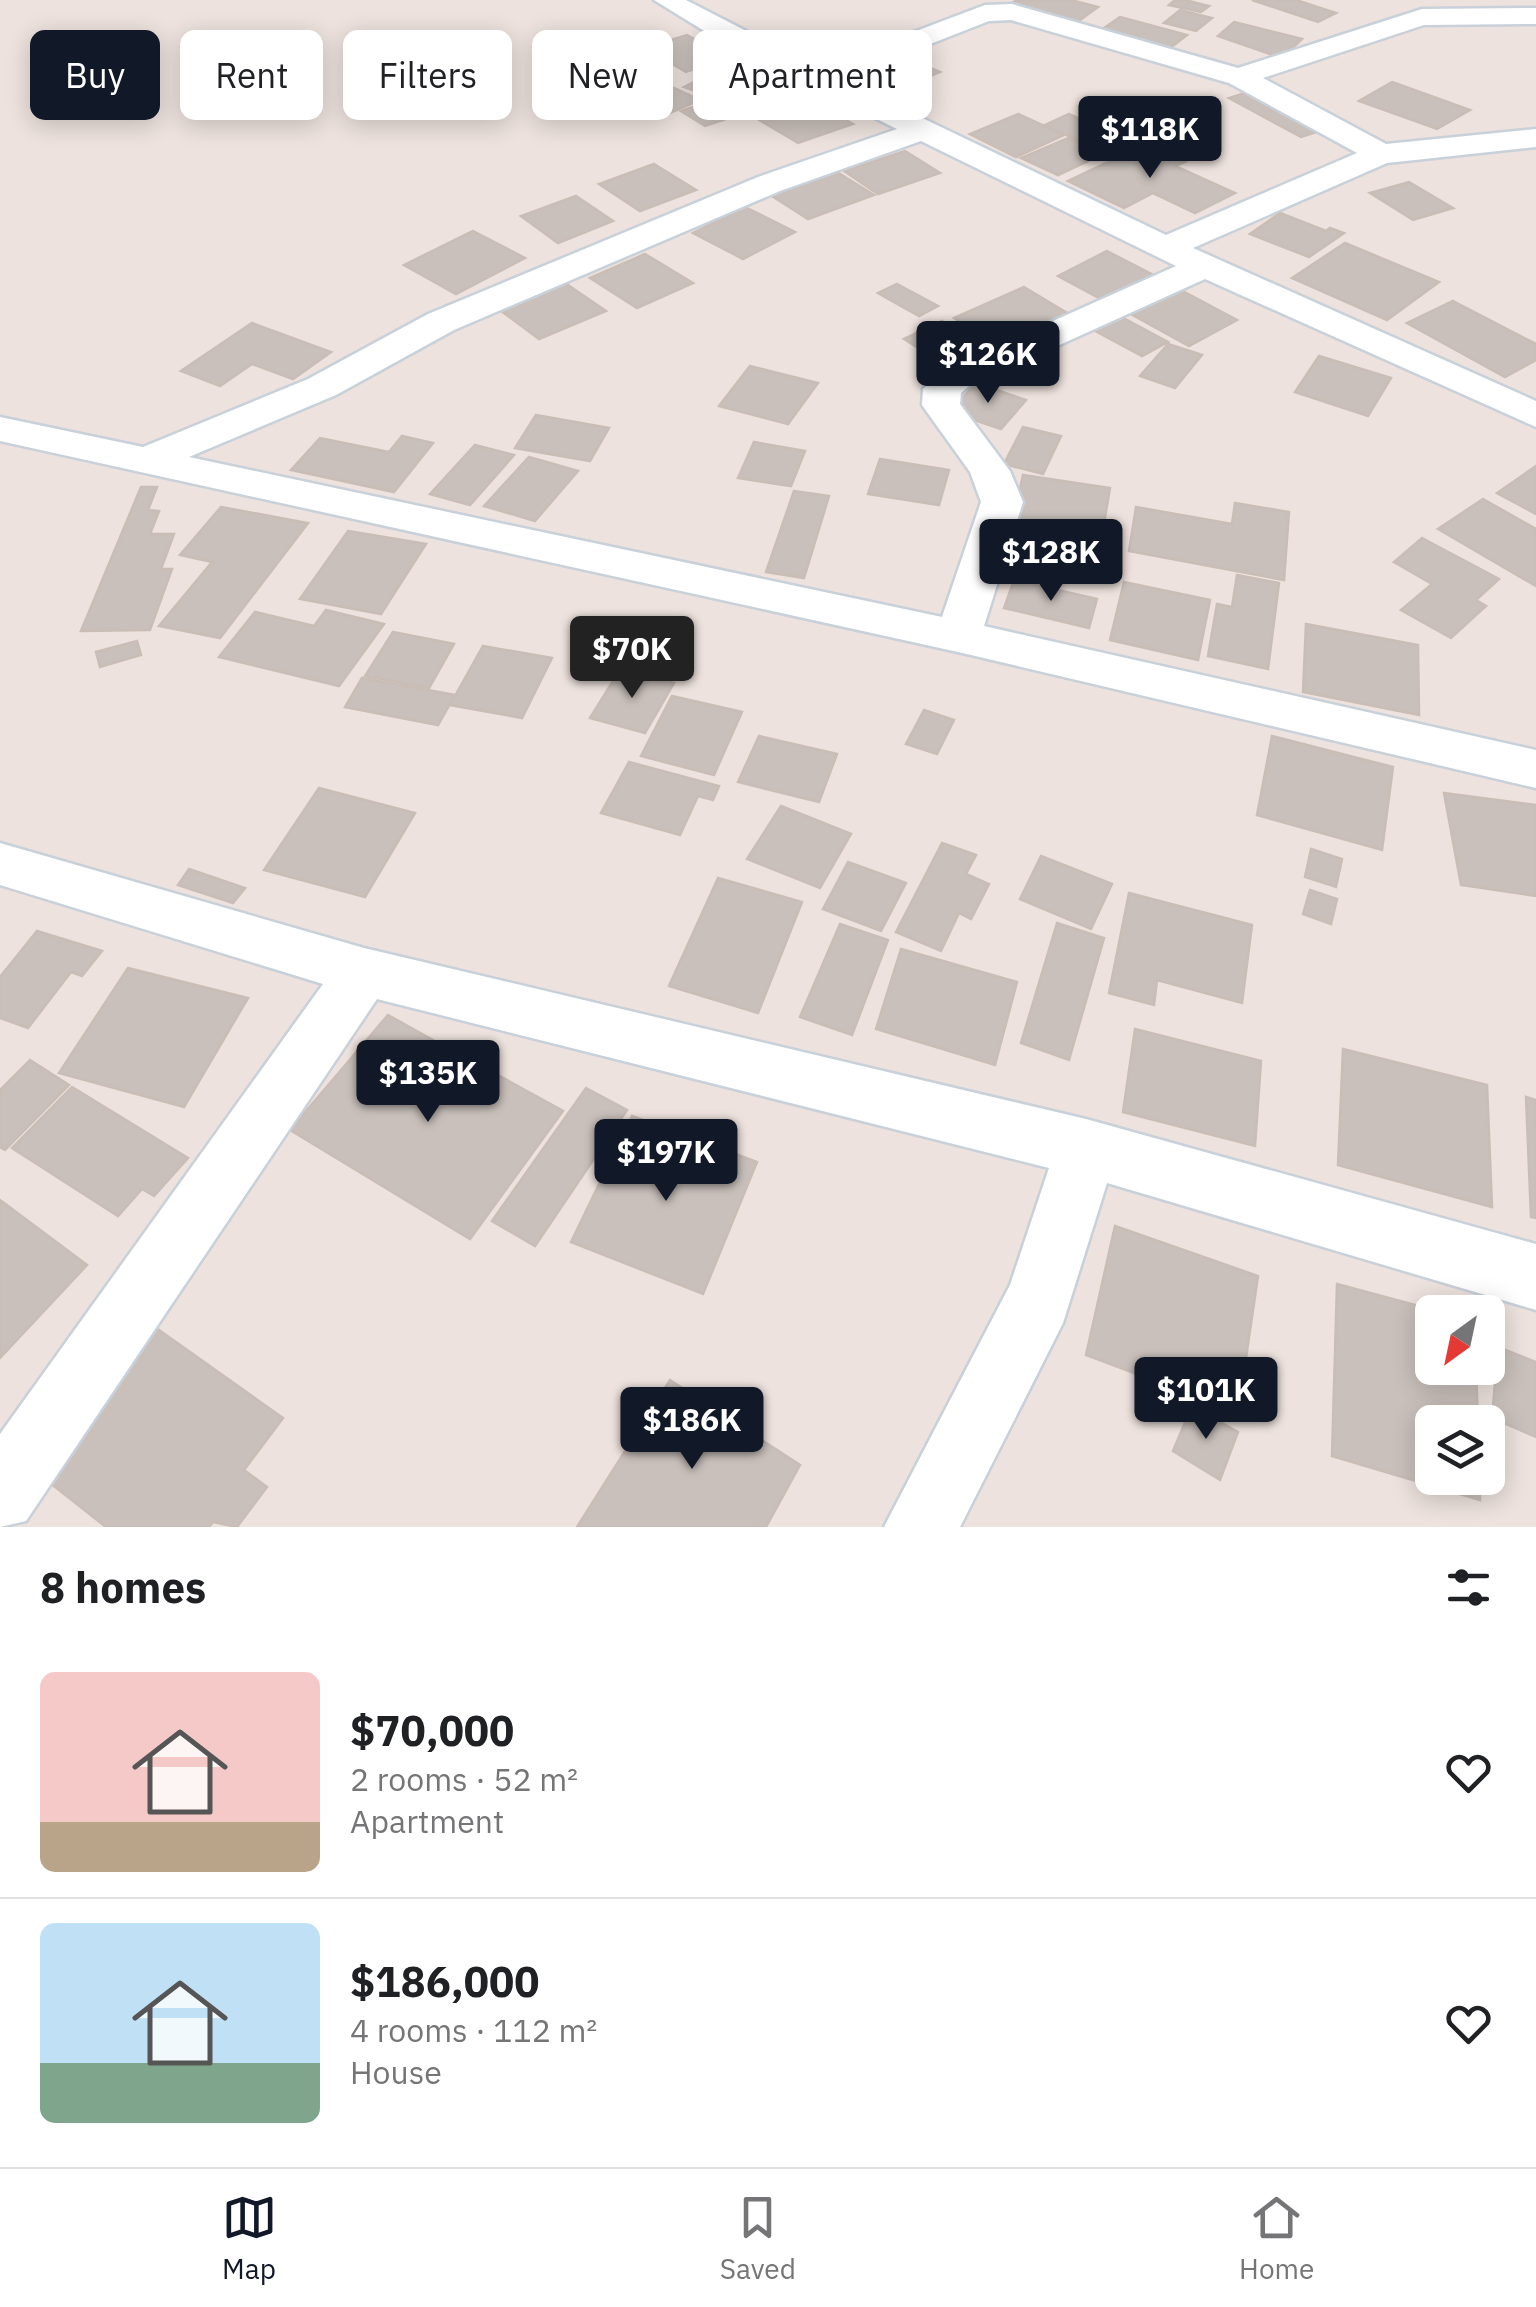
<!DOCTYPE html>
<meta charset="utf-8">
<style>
:root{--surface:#fff;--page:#f2f2f2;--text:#202124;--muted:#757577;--line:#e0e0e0;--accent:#111827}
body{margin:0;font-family:"IBM Plex Sans",sans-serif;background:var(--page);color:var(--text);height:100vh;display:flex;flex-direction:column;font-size:38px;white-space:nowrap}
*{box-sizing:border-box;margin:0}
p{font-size:32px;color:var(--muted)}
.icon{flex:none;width:55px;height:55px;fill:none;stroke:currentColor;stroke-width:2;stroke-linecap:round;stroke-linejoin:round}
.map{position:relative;height:1527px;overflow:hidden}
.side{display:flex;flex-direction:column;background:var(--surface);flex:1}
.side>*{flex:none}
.hud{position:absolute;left:30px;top:30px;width:1000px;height:90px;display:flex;gap:20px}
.needle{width:65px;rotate:213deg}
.controls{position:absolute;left:1415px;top:1295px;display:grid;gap:20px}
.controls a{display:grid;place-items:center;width:90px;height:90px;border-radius:15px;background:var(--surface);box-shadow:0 5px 25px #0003;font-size:50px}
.price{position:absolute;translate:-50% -85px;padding:0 22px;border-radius:10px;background:var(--accent);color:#fff;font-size:32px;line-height:65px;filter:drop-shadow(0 2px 5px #0008)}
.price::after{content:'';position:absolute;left:50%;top:60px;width:30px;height:22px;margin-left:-15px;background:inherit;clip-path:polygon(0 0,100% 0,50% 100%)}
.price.active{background:#222;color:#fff}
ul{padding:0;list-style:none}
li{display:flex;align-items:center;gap:30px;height:250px;padding:0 40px}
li+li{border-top:2px solid var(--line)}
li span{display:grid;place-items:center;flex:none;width:280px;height:200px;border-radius:15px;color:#555}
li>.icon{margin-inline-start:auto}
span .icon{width:120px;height:120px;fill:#fffc;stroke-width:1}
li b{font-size:42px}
h2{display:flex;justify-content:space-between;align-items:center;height:120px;padding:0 40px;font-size:42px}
.pill{padding:0 35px;border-radius:15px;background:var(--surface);box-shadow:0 5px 25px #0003;font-size:35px;line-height:90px}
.pill.active{background:var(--accent);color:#fff}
.menu{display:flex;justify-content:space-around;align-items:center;height:140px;border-top:2px solid var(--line);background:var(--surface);font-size:28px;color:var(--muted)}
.menu a{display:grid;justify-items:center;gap:5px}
.menu .active{color:var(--accent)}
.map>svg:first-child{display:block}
.building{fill:#c9c0bb;stroke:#c9bdb6;stroke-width:2.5}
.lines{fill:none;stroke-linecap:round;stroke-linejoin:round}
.minor-casing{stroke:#c8d0d9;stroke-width:5}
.minor{fill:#fff;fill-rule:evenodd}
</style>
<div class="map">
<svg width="1536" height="1527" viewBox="0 0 1536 1527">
<rect width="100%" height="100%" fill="#ede2dd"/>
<!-- building -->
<g class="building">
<polygon points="1017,0 1071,0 1098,7 1076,23 1009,5"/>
<polygon points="1175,0 1185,0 1209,6 1201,12 1169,5"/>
<polygon points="1252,0 1296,0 1336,13 1318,22"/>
<polygon points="1180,10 1212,18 1196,31 1164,23"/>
<polygon points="1120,17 1187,35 1169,49 1101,30"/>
<polygon points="1234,22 1302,39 1282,58 1218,36"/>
<polygon points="687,35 728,57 686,72 644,48"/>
<polygon points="840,35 874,48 837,66 803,52"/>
<polygon points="894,52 940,72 902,88 857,67"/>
<polygon points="734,61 756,69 706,95 684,87"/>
<polygon points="761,72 799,93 758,107 720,86"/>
<polygon points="1392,82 1470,110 1437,129 1359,101"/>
<polygon points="674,88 700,100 670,113 643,102"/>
<polygon points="1251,91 1323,130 1301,137 1229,98"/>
<polygon points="729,95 754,110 705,126 681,111"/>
<polygon points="805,97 853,124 798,143 751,115"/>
<polygon points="1018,114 1064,135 1016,157 970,134"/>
<polygon points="1069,114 1110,133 1086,144 1045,125"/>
<polygon points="1114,134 1133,143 1109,153 1090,145"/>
<polygon points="1068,138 1103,154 1058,175 1021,158"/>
<polygon points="1146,144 1185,162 1175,166 1235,193 1195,213 1153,193 1124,208 1068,181"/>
<polygon points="905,151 940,173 878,194 844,171"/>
<polygon points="654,164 696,190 640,211 599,184"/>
<polygon points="837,172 874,195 808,219 772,196"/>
<polygon points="1409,182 1453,208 1413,220 1370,193"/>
<polygon points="576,196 613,221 558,243 521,216"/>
<polygon points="745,207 795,232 743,259 693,233"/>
<polygon points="1280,213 1326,231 1330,228 1344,233 1309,257 1250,234"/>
<polygon points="473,231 525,258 456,294 404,265"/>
<polygon points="1345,243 1439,282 1387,320 1292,278"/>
<polygon points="1107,251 1161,279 1112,305 1058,276"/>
<polygon points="645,254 693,283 637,308 590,278"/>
<polygon points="565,283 606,311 539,339 500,310"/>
<polygon points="897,284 938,306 919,316 878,293"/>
<polygon points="1024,287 1069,314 999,347 954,318"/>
<polygon points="1177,288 1237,320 1189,346 1129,313"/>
<polygon points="1453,301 1536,344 1536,360 1505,377 1407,323"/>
<polygon points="1114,313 1168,342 1142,356 1088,327"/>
<polygon points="942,321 986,348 948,367 904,339"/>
<polygon points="252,323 331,352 293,379 252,364 220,386 181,371"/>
<polygon points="1168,344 1202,355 1175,388 1140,376"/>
<polygon points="1319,356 1391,378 1368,416 1295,392"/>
<polygon points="750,366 818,383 788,424 719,406"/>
<polygon points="976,383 1026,400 1001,429 950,412"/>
<polygon points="536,415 609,428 590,461 515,448"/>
<polygon points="1023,427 1061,436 1043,474 1004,464"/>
<polygon points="402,436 433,443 394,492 291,470 320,438 389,452"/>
<polygon points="754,442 805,451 791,486 738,478"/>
<polygon points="475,445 514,455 470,505 430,494"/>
<polygon points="529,457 578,471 535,521 484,506"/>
<polygon points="880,459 949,470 939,505 868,494"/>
<polygon points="1536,466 1536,514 1497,493"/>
<polygon points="1023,475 1110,488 1102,535 1013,521"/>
<polygon points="141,487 157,487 148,510 159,511 150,534 174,534 161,569 172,569 150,630 81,631"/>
<polygon points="794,491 829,496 804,578 766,572"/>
<polygon points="1483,499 1536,529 1536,586 1438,529"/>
<polygon points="1235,503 1289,512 1284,580 1129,551 1136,507 1232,524"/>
<polygon points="221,507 308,523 220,638 159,626 212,562 180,555"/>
<polygon points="348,531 426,544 381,614 300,599"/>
<polygon points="1422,538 1499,579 1476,600 1486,606 1451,638 1401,610 1432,584 1394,562"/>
<polygon points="1237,575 1279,583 1268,669 1208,656 1217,604 1232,607"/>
<polygon points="1014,580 1097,599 1089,628 1004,608"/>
<polygon points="1124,582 1210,600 1198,660 1110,640"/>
<polygon points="326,610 384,624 339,686 219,657 255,612 314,626"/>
<polygon points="1306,624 1418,645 1419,715 1303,692"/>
<polygon points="393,632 454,644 429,688 365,676"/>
<polygon points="137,641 141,655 100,667 96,652"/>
<polygon points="483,646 552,658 522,718 450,705"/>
<polygon points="621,668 674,683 645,733 590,718"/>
<polygon points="362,678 455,695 438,725 345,707"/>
<polygon points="672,696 742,712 714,775 641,756"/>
<polygon points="924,710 954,720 937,754 906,744"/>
<polygon points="759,736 837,754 819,802 738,782"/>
<polygon points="1272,736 1393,767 1382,850 1257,815"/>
<polygon points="629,762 719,786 713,800 698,796 680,835 601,813"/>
<polygon points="319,788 415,813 365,897 264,870"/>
<polygon points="1444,793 1536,805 1536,896 1461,885"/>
<polygon points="781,806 851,834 820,888 747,859"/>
<polygon points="942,843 976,855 966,874 989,884 971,919 959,913 941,951 896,932"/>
<polygon points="1311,849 1342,859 1336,887 1305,877"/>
<polygon points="1041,856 1112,884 1091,929 1020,899"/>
<polygon points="848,862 906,883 881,931 823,909"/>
<polygon points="189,869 245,888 233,903 178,885"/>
<polygon points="718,878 802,902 758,1013 669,986"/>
<polygon points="1310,890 1337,899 1331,924 1303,914"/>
<polygon points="1129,893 1252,925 1242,1003 1157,980 1154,1005 1109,993"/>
<polygon points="1057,923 1104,938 1069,1060 1021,1043"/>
<polygon points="840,924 888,940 852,1035 800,1017"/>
<polygon points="37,931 102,951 82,976 71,972 28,1028 0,1018 0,977"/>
<polygon points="901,949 1017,982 995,1065 876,1029"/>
<polygon points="128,968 248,998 184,1107 59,1073"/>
<polygon points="388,1015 447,1048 441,1056 459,1067 467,1058 563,1111 470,1239 290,1130"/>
<polygon points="1135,1029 1261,1061 1255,1146 1123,1112"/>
<polygon points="1343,1049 1487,1085 1492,1207 1338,1165"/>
<polygon points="30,1060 69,1085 5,1150 0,1147 0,1090"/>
<polygon points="72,1087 188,1158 154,1196 142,1189 118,1216 12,1148"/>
<polygon points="586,1088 627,1110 535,1246 492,1221"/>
<polygon points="1526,1097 1536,1100 1536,1218 1531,1217"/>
<polygon points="632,1116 757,1162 703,1294 571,1242"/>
<polygon points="0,1200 87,1265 0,1358"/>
<polygon points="1115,1226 1258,1276 1238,1412 1086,1355"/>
<polygon points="1337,1284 1441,1312 1432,1312 1432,1368 1476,1368 1478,1422 1432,1422 1432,1478 1480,1478 1480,1500 1332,1456"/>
<polygon points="142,1318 283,1418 244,1470 267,1487 237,1527 213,1522 209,1527 106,1527 21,1460"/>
<polygon points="1498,1347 1536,1362 1536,1437 1492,1418"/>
<polygon points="670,1380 800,1465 766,1527 577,1527"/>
<polygon points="1192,1406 1238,1432 1220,1480 1173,1451"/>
</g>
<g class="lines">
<!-- minor casing -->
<g class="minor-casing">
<g id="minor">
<path d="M654,0H686L818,68L985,5L1012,4L1238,68L1422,9L1536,8V24L1424,25L1263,78L1386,144L1536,129V147L1387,163L1193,248L1536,401V427L1205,279L969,386L961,393L960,404L1010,471L1023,502L984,626L1536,750V788L958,652L0,441V417L143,447L308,379L428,314L758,177L897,129L732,48ZM1011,20L1229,83L1357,153L1166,235L841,79L989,21ZM921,141L1176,266L943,370L923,389L922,405L970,472L981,502L942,617L189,457L336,395L454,330L780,191Z"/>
<polygon points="0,843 364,948 1086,1119 1536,1244 1536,1310 1107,1183 1063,1323 960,1527 884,1527 1010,1285 1049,1168 377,999 26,1521 0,1527 0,1434 323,984 0,885"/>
</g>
</g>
<!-- minor -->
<use href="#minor" class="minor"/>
</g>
</svg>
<div class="controls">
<a><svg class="needle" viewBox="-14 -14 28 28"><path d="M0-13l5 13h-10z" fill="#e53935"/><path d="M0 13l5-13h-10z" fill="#757577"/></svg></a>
<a><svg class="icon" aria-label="layers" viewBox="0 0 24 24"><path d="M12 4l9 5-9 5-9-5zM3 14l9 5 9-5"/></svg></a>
</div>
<b class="price" style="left:1150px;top:181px">$118K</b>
<b class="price" style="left:988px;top:406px">$126K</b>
<b class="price" style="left:1051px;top:604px">$128K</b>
<b class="price active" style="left:632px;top:701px">$70K</b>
<b class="price" style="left:428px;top:1125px">$135K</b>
<b class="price" style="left:666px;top:1204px">$197K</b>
<b class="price" style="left:1206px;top:1442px">$101K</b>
<b class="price" style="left:692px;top:1472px">$186K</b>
<div class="hud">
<a class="pill active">Buy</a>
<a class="pill">Rent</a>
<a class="pill">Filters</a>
<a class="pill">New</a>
<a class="pill">Apartment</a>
</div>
</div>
<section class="side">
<h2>8 homes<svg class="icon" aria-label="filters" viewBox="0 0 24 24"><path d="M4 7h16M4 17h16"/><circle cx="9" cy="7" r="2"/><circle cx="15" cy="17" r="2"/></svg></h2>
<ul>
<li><span style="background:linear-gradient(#f6c9c9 75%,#b9a48a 0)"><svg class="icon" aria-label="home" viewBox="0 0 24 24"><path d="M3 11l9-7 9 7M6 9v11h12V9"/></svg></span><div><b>$70,000</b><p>2 rooms · 52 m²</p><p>Apartment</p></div><svg class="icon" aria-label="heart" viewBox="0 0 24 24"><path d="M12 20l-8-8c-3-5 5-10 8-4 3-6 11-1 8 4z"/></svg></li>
<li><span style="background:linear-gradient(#bfe0f5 70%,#7fa58c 0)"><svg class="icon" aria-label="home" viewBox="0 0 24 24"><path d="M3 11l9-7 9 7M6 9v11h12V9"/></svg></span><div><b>$186,000</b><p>4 rooms · 112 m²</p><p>House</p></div><svg class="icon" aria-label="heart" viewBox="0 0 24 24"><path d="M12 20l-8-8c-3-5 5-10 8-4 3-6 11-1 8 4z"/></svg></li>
</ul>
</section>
<nav class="menu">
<a class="active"><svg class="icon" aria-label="map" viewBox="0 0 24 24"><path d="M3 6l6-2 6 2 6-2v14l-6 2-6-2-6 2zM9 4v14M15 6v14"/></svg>Map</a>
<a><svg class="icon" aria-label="saved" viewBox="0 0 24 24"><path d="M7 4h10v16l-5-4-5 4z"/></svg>Saved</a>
<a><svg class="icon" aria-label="home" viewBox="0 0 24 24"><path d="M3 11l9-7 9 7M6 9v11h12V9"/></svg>Home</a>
</nav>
